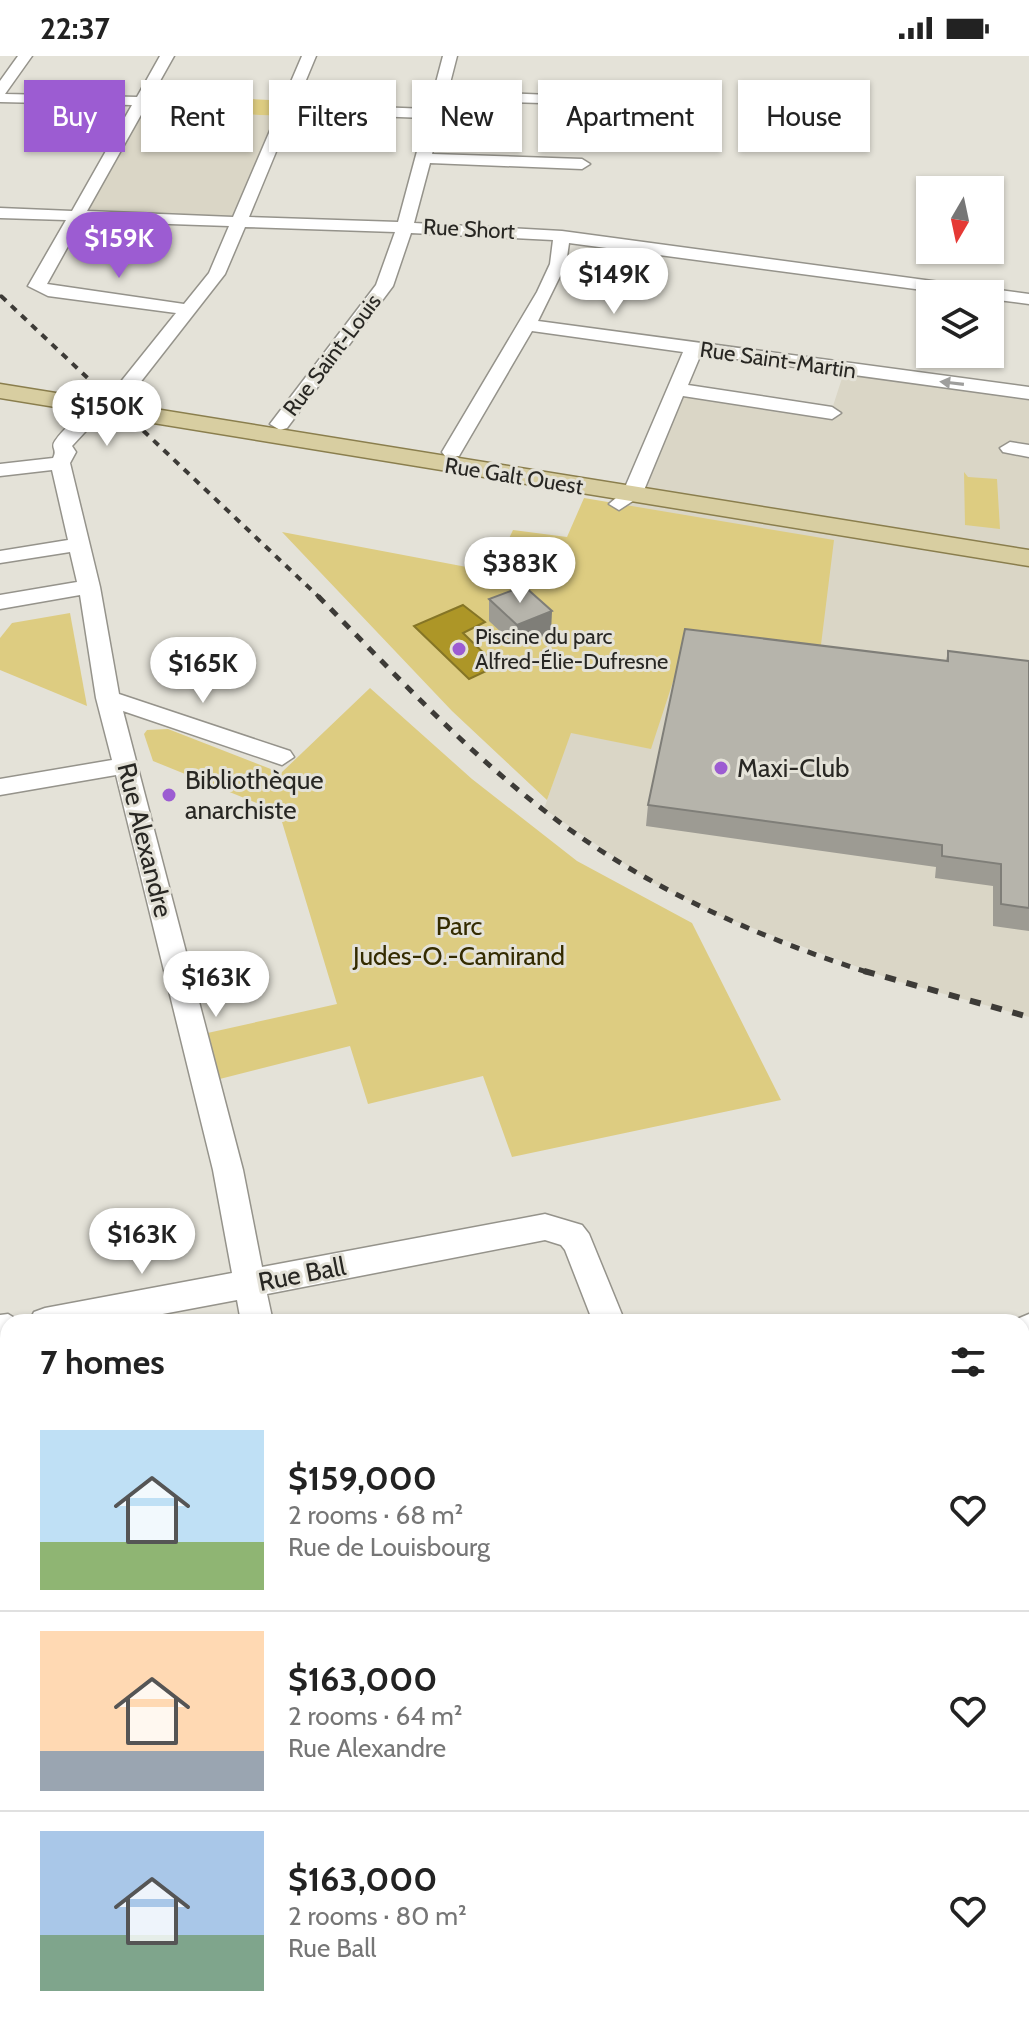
<!DOCTYPE html>
<meta charset="utf-8">
<style>
:root{--surface:#fff;--page:#f2f2f2;--text:#222;--muted:#767676;--line:#e0e0e0;--accent:#9c5cd2}
body{margin:0;font-family:Cabin,sans-serif;background:var(--page);color:var(--text);height:100vh;display:flex;flex-direction:column;font-size:30px;white-space:nowrap}
*{box-sizing:border-box;margin:0}
p{font-size:26px;color:var(--muted)}
.icon{flex:none;width:44px;height:44px;fill:none;stroke:currentColor;stroke-width:2;stroke-linecap:round;stroke-linejoin:round}
.map{position:relative;flex:1;overflow:hidden}
.drawer{position:absolute;left:0px;top:1258px;width:1030px;height:714px;display:flex;flex-direction:column;background:var(--surface);border-radius:24px 24px 0 0;box-shadow:0 2px 6px #0004}
.drawer>*{flex:none}
.guide{position:absolute;left:24px;top:24px;width:982px;height:72px;display:flex;gap:16px}
.needle{width:52px;rotate:189deg}
.tools{position:absolute;left:916px;top:120px;display:grid;gap:16px}
.tools a{display:grid;place-items:center;width:88px;height:88px;border-radius:0px;background:var(--surface);box-shadow:0 2px 6px #0004;font-size:40px}
.price{position:absolute;translate:-50% -68px;padding:0 18px;border-radius:28px;background:#fff;color:#222;font-size:26px;line-height:52px;filter:drop-shadow(0 2px 4px #0008)}
.price::after{content:'';position:absolute;left:50%;top:48px;width:24px;height:18px;margin-left:-12px;background:inherit;clip-path:polygon(0 0,100% 0,50% 100%)}
.price.current{background:var(--accent);color:#fff}
ul{padding:0;list-style:none}
li{display:flex;align-items:center;gap:24px;height:200px;padding:0 40px}
li+li{border-top:2px solid var(--line)}
li span{display:grid;place-items:center;flex:none;width:224px;height:160px;border-radius:0px;color:#555}
li>.icon{margin-inline-start:auto}
span .icon{width:96px;height:96px;fill:#fffc;stroke-width:1}
li b{font-size:34px}
h2{display:flex;justify-content:space-between;align-items:center;height:96px;padding:0 40px;font-size:34px}
.pill{padding:0 28px;border-radius:0px;background:var(--surface);box-shadow:0 2px 6px #0004;font-size:28px;line-height:72px}
.pill.current{background:var(--accent);color:#fff}
.status{display:flex;justify-content:space-between;align-items:center;height:56px;padding:0 40px;background:var(--surface);direction:ltr}
.status svg{height:22px;fill:currentColor}
.map>svg:first-child{display:block}
.built{fill:#dad6c6}
.green{fill:#ddcc81}
.water{fill:#ad9627;stroke:#857526;stroke-width:2}
.lines{fill:none;stroke-linecap:round;stroke-linejoin:round}
.minor-casing{stroke:#95938b;stroke-width:3}
.major-casing{stroke:#8a7e4d;stroke-width:3}
.minor{fill:#fff;fill-rule:evenodd}
.major{fill:#d8cea1;fill-rule:evenodd}
.rail-far3{stroke:#3d3b37;stroke-width:3;stroke-dasharray:6 6;stroke-linecap:butt}
.rail-far2{stroke:#3d3b37;stroke-width:4;stroke-dasharray:7 7;stroke-linecap:butt}
.rail-far1{stroke:#3d3b37;stroke-width:5;stroke-dasharray:9 9;stroke-linecap:butt}
.rail{stroke:#3d3b37;stroke-width:6;stroke-dasharray:11 11;stroke-linecap:butt}
.wall{fill:#9d9b93}
.shaded-wall{fill:#7f7e78}
.building{fill:#b6b4ab;stroke:#7f7e78;stroke-width:2}
.oneway{fill:#9e9e9c}
.poi-dot{fill:#9c5cd2;stroke:#e4e2d8;stroke-width:3}
.labels{text-anchor:middle;dominant-baseline:central;stroke-width:6;stroke-linejoin:round;paint-order:stroke}
.far-street-label{font-size:22px;fill:#282723;stroke:#e4e2d8}
.far-poi-label{font-size:22px;fill:#282723;stroke:#e4e2d8;text-anchor:start}
.poi-label{font-size:26px;fill:#282723;stroke:#e4e2d8;text-anchor:start}
.street-label{font-size:26px;fill:#282723;stroke:#e4e2d8}
.park-label{font-size:26px;fill:#342b00;stroke:#e4e2d8}
</style>
<div class="status"><b>22:37</b><svg viewBox="0 0 49 12"><path d="M0 12V9h3v3zM5 12V6h3v6zM10 12V3h3v9zM15 12V0h3v12zM26 1h20v11H26zM47 4h2v5h-2z"/></svg></div>
<div class="map">
<svg width="1029" height="1971" viewBox="0 0 1029 1971">
<rect width="100%" height="100%" fill="#e4e2d8"/>
<!-- built -->
<g class="built">
<polygon points="136,54 285,60 239,165 75,159"/>
<polygon points="845,313 1029,337 1029,961 893,924 717,859 650,825 544,753 570,677 619,448 676,333 831,356"/>
<polygon points="8,1297 8,1634 0,1636 0,1298"/>
</g>
<!-- green -->
<g class="green">
<polygon points="145,38 290,45 285,60 136,54"/>
<polygon points="964,416 968,421 997,423 1000,473 965,469"/>
<polygon points="584,442 834,484 818,613 683,595 651,693 571,677 547,744 452,655 282,476 493,516 513,474 567,481"/>
<polygon points="70,557 87,650 0,614 0,582 12,567"/>
<polygon points="370,632 472,723 577,805 692,867 781,1044 512,1101 483,1020 368,1048 350,990 208,1026 194,980 337,948 279,756 153,705 144,678 147,674 168,673 281,717"/>
</g>
<!-- water -->
<polygon class="water" points="463,549 485,566 463,577 497,610 469,623 414,570"/>
<g class="lines">
<!-- minor casing -->
<g class="minor-casing">
<g id="minor">
<path d="M18,0H32L5,38L137,41L160,0H174L87,155L233,161L302,0H316L296,48L429,53L443,0H457L448,35L575,40L582,44L575,48L446,44L432,98L582,103L590,108L582,113L430,107L414,167L562,175L1029,238V248L990,243V238H953L569,187L566,208L538,265L1029,331V343L701,298L688,329L832,351L841,357L832,363L683,340L642,439L619,454L609,448L623,436L683,296L532,275L459,400H445L442,396L537,236L550,208L553,184L411,177L393,230L287,372L280,374L270,368L376,229L395,176L245,171L225,218L125,346L113,357L97,363L72,390L76,396L70,407L100,531L119,638L290,695L294,701L282,709L123,655L243,1114L262,1211L545,1158L582,1169L589,1178L625,1266H593L565,1194L561,1189L545,1184L267,1238L273,1266H241L237,1244L120,1266H29L34,1256L45,1252L232,1217L213,1114L116,719L0,739V723L112,704L96,642L80,539L0,553V539L77,526L70,496L0,507V495L68,484L52,414L0,420V408L53,402C58,393 50,392 55,385C71,362 93,355 111,338L176,257L48,240L28,230L66,164L0,162V152L72,155L132,49L0,46V25ZM292,57L426,62L398,166L249,161ZM82,165L229,170L209,217L184,248L47,228Z"/>
<polygon points="1010,386 1029,389 1029,401 1003,396 1000,392"/>
<polygon points="8,1258 21,1266 8,1266 8,1288 0,1289 0,1259"/>
<polygon points="1029,1258 1029,1288 1022,1289 1022,1266 1010,1266"/>
<polygon points="385,1964 427,1964 429,1971 387,1971"/>
<polygon points="858,1964 900,1964 903,1971 861,1971"/>
</g>
</g>
<!-- major casing -->
<g class="major-casing">
<polygon id="major" points="0,328 1029,494 1029,510 0,342"/>
</g>
<!-- minor -->
<use href="#minor" class="minor"/>
<!-- major -->
<use href="#major" class="major"/>
<!-- rail-far3 -->
<polyline class="rail-far3" points="0,239 3,242"/>
<!-- rail-far2 -->
<polyline class="rail-far2" points="1,240 320,542"/>
<!-- rail-far1 -->
<path class="rail-far1" d="M318,540C394,617 467,697 554,762C647,832 759,882 870,917"/>
<!-- rail -->
<polyline class="rail" points="864,915 1029,961"/>
</g>
<!-- wall -->
<g class="wall">
<polygon points="489,543 551,577 517,591 489,565"/>
<polygon points="948,595 1029,605 1029,875 993,870 993,830 935,822 936,811 646,770 648,749 946,605"/>
<polygon points="1029,1344 1029,1529 1022,1516 1022,1346"/>
</g>
<!-- shaded-wall -->
<polygon class="shaded-wall" points="552,555 551,577 517,591 517,569"/>
<!-- building -->
<g class="building">
<polygon points="524,530 552,555 517,569 489,543"/>
<polygon points="685,573 948,605 948,595 1029,605 1029,852 1001,848 1001,808 942,800 942,789 648,749"/>
<polygon points="1029,1344 1029,1493 1022,1479 1022,1346"/>
</g>
<!-- one-way arrows -->
<defs><path id="oneway-solid" d="M-6-.8H1V-3.2L6.5 0L1 3.2V.8H-6Z" transform="scale(2)"/></defs>
<use class="oneway" href="#oneway-solid" transform="translate(952 327) rotate(-173)"/>
<!-- markers -->
<g class="poi-dot">
<circle cx="459" cy="593" r="8"/>
<circle cx="721" cy="712" r="8"/>
<circle cx="169" cy="739" r="8"/>
</g>
<g class="labels">
<!-- far-street labels -->
<g class="far-street-label">
<text transform="translate(469 173) rotate(3)">Rue Short</text>
<text transform="translate(332 299) rotate(-53)">Rue Saint-Louis</text>
<text transform="translate(778 304) rotate(8)">Rue Saint-Martin</text>
<text transform="translate(514 420) rotate(9)">Rue Galt Ouest</text>
</g>
<!-- far-poi labels -->
<g class="far-poi-label">
<text x="475" y="580">Piscine du parc<tspan x="475" dy="25">Alfred-Élie-Dufresne</tspan></text>
</g>
<!-- poi labels -->
<g class="poi-label">
<text x="737" y="712">Maxi-Club</text>
<text x="185" y="724">Bibliothèque<tspan x="185" dy="30">anarchiste</tspan></text>
</g>
<!-- street labels -->
<g class="street-label">
<text transform="translate(145 784) rotate(76)">Rue Alexandre</text>
<text transform="translate(302 1218) rotate(-11)">Rue Ball</text>
</g>
<!-- park labels -->
<g class="park-label">
<text x="459" y="870">Parc<tspan x="459" dy="30">Judes-O.-Camirand</tspan></text>
</g>
</g>
</svg>
<div class="tools">
<a><svg class="needle" viewBox="-14 -14 28 28"><path d="M0-13l5 13h-10z" fill="#e53935"/><path d="M0 13l5-13h-10z" fill="#767676"/></svg></a>
<a><svg class="icon" aria-label="layers" viewBox="0 0 24 24"><path d="M12 4l9 5-9 5-9-5zM3 14l9 5 9-5"/></svg></a>
</div>
<b class="price current" style="left:119px;top:224px">$159K</b>
<b class="price" style="left:614px;top:260px">$149K</b>
<b class="price" style="left:107px;top:392px">$150K</b>
<b class="price" style="left:520px;top:549px">$383K</b>
<b class="price" style="left:203px;top:649px">$165K</b>
<b class="price" style="left:216px;top:963px">$163K</b>
<b class="price" style="left:142px;top:1220px">$163K</b>
<div class="guide">
<a class="pill current">Buy</a>
<a class="pill">Rent</a>
<a class="pill">Filters</a>
<a class="pill">New</a>
<a class="pill">Apartment</a>
<a class="pill">House</a>
</div>
<section class="drawer">
<h2>7 homes<svg class="icon" aria-label="filters" viewBox="0 0 24 24"><path d="M4 7h16M4 17h16"/><circle cx="9" cy="7" r="2"/><circle cx="15" cy="17" r="2"/></svg></h2>
<ul>
<li><span style="background:linear-gradient(#bfe0f5 70%,#8fb573 0)"><svg class="icon" aria-label="home" viewBox="0 0 24 24"><path d="M3 11l9-7 9 7M6 9v11h12V9"/></svg></span><div><b>$159,000</b><p>2 rooms · 68 m²</p><p>Rue de Louisbourg</p></div><svg class="icon" aria-label="heart" viewBox="0 0 24 24"><path d="M12 20l-8-8c-3-5 5-10 8-4 3-6 11-1 8 4z"/></svg></li>
<li><span style="background:linear-gradient(#ffd9b3 75%,#9aa5b1 0)"><svg class="icon" aria-label="home" viewBox="0 0 24 24"><path d="M3 11l9-7 9 7M6 9v11h12V9"/></svg></span><div><b>$163,000</b><p>2 rooms · 64 m²</p><p>Rue Alexandre</p></div><svg class="icon" aria-label="heart" viewBox="0 0 24 24"><path d="M12 20l-8-8c-3-5 5-10 8-4 3-6 11-1 8 4z"/></svg></li>
<li><span style="background:linear-gradient(#a9c7e8 65%,#7fa58c 0)"><svg class="icon" aria-label="home" viewBox="0 0 24 24"><path d="M3 11l9-7 9 7M6 9v11h12V9"/></svg></span><div><b>$163,000</b><p>2 rooms · 80 m²</p><p>Rue Ball</p></div><svg class="icon" aria-label="heart" viewBox="0 0 24 24"><path d="M12 20l-8-8c-3-5 5-10 8-4 3-6 11-1 8 4z"/></svg></li>
</ul>
</section>
</div>
